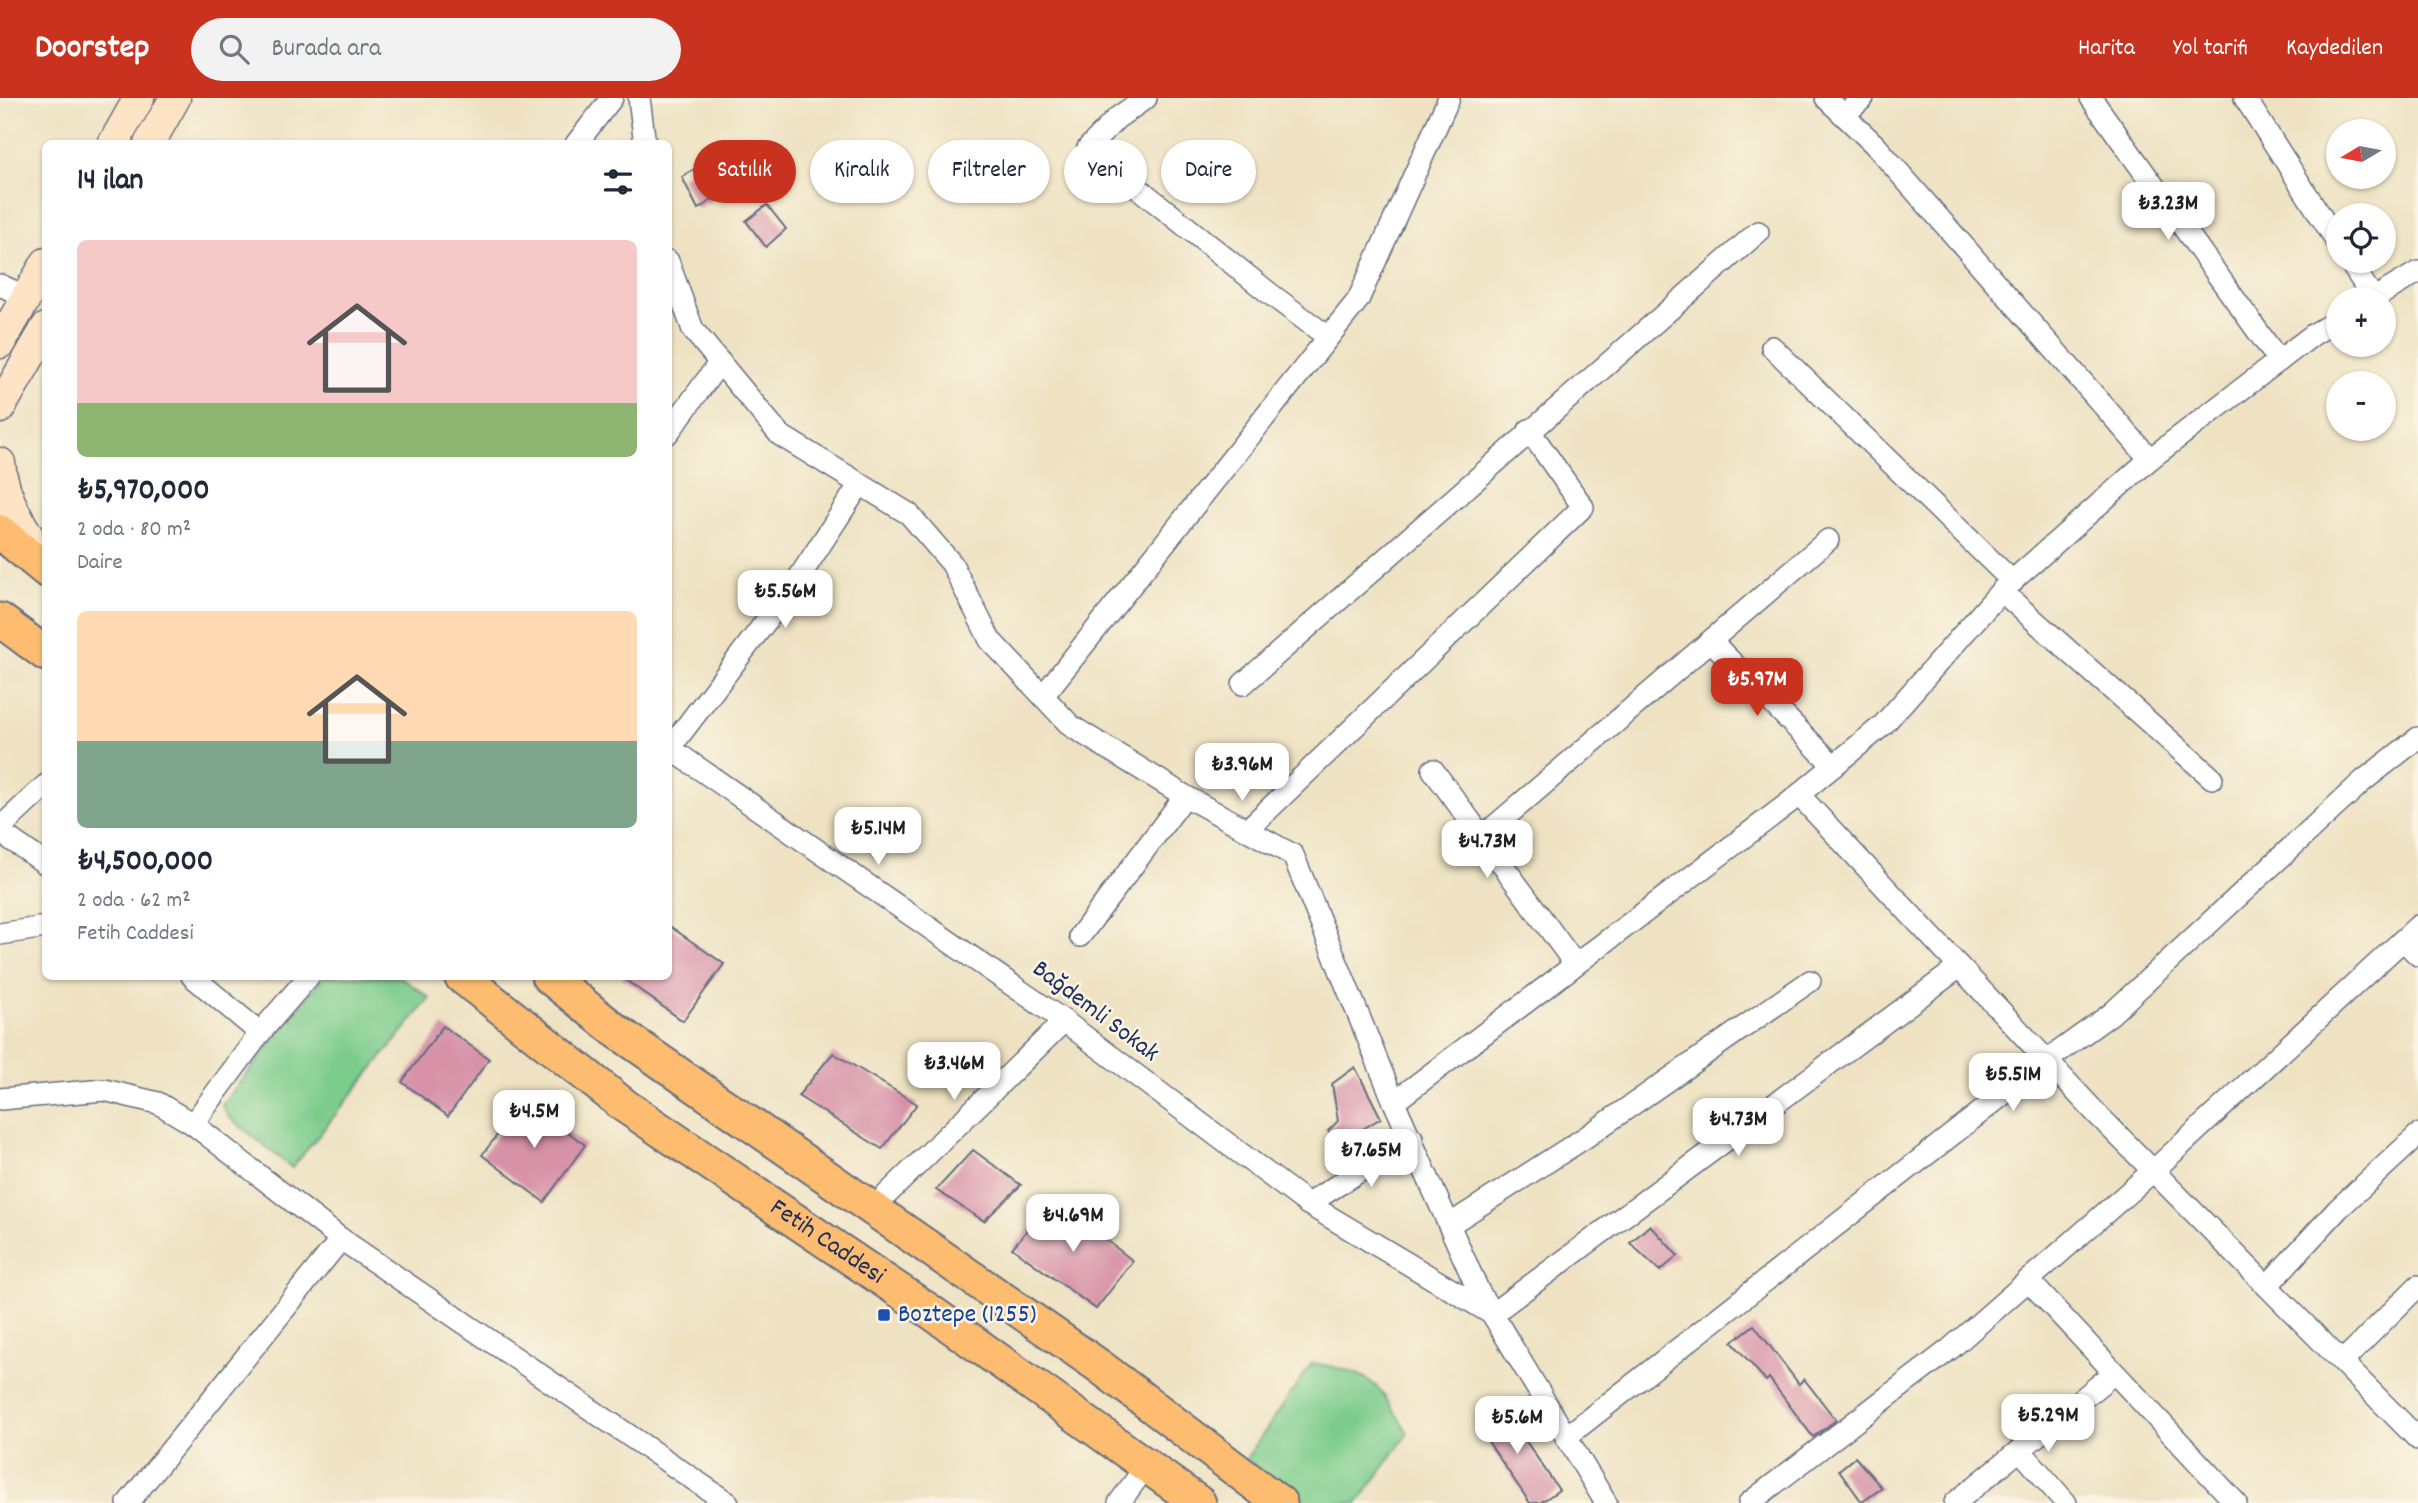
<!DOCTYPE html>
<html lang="tr">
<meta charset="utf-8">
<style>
:root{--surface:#fff;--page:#f2f2f3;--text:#1f2937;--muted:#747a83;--accent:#c8321e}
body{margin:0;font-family:Dekko,sans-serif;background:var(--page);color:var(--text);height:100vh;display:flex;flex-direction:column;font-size:26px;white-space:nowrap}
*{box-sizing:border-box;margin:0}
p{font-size:23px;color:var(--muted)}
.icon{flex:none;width:38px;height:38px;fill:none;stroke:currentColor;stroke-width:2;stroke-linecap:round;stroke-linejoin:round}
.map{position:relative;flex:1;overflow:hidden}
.details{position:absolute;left:42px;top:42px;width:630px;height:840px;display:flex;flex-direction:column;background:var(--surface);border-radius:10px;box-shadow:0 2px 5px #0004}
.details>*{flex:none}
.banner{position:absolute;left:693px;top:42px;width:665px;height:63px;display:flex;gap:14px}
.needle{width:46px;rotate:260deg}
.controls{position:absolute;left:2326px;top:21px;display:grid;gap:14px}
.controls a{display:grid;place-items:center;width:70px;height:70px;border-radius:50%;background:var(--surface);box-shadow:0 2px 5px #0004;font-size:35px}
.price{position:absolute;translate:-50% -60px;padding:0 16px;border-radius:14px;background:#fff;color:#222;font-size:23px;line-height:46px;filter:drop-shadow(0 2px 4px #0008)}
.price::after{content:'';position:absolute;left:50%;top:42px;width:21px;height:16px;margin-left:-10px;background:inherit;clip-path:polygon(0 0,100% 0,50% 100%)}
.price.on{background:var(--accent);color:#fff}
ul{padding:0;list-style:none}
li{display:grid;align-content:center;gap:14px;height:371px;padding:0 35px}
li span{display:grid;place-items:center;height:217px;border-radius:10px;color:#555}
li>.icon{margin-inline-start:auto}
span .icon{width:126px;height:126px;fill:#fffc;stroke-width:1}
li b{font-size:30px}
h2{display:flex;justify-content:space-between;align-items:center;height:84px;padding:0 35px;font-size:30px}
.pill{padding:0 24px;border-radius:32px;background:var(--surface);box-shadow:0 2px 5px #0004;font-size:24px;line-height:63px}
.pill.on{background:var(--accent);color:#fff}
header{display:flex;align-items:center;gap:42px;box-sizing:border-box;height:98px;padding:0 35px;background:var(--accent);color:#fff}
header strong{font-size:33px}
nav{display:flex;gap:38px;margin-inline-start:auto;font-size:24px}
.search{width:490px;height:63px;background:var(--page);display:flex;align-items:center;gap:18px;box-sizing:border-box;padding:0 24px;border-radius:38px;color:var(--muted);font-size:26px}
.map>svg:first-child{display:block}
.green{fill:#7bcc8c;stroke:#4b7e75;stroke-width:2}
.building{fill:#d792a8}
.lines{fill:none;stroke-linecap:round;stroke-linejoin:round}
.street-casing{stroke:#656e81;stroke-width:24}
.secondary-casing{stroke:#656e81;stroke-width:33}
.primary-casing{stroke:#656e81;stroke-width:37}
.street{stroke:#fff;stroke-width:21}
.secondary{stroke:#fee4c5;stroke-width:30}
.primary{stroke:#fdbc6f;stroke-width:33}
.transit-dot{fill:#1a4fb4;stroke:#fcf5e5;stroke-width:2.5}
.labels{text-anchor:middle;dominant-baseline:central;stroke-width:5;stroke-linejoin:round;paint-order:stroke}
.street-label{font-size:26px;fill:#1b2f5e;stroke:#fcf5e5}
.transit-label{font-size:26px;fill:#164399;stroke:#fcf5e5;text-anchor:start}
</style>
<header>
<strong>Doorstep</strong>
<div class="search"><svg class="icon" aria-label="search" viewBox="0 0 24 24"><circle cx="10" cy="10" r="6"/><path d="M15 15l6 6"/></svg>Burada ara</div>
<nav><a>Harita</a><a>Yol tarifi</a><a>Kaydedilen</a></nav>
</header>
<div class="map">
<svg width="2418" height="1405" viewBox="0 0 2418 1405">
<rect width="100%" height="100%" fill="#fcf5e5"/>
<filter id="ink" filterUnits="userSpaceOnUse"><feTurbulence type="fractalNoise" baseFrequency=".0143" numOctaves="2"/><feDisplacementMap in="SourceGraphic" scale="14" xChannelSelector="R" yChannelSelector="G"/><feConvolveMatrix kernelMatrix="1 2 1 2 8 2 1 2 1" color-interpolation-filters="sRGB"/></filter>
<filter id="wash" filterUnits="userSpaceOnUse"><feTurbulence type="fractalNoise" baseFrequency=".00686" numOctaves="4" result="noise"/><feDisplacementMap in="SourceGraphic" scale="28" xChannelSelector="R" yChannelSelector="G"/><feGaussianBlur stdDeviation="1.57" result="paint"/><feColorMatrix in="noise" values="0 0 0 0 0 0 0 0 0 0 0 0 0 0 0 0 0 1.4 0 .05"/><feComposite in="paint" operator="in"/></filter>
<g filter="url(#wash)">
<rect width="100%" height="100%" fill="#eee2c2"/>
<!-- green -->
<g class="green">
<polygon points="324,878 400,879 430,900 292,1070 228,1018 222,1007"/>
<path d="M1312,1265C1376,1276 1375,1283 1408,1335L1358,1405H1306L1246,1361Z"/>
</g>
<g id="blocks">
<!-- building -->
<g class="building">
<polygon points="707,63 726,93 698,111 682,79"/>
<polygon points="767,107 786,131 766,149 746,123"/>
<polygon points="668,827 724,866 683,923 620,878 668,878"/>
<polygon points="443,928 489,961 448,1018 402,984"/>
<polygon points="833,955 917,1006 882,1051 798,998"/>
<polygon points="1355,969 1381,1020 1338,1046 1328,1033 1338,1023 1332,986"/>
<polygon points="525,1001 585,1047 544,1104 482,1057"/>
<polygon points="973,1052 1021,1087 984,1123 936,1092"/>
<polygon points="1054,1101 1133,1163 1096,1211 1012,1150"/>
<polygon points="1650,1127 1678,1158 1660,1173 1630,1145"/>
<polygon points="1754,1227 1799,1286 1804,1281 1836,1322 1813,1339 1769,1280 1766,1283 1732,1244"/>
<polygon points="1502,1308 1559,1392 1540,1405 1530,1405 1476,1326"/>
<polygon points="1855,1359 1882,1390 1862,1404 1839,1372"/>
</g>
</g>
</g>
<g filter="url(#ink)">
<use href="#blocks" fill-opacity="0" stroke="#656e81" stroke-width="2"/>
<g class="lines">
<!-- street casing -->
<g class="street-casing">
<g id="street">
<polyline points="639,0 645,46"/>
<polyline points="1146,0 1117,20 1088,50 1269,195 1328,239"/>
<polyline points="1826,0 1875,47 2150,361"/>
<polyline points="2091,0 2279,263"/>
<polyline points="2245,0 2338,145"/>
<polyline points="1844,17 1863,0"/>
<polyline points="576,46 612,0"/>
<polyline points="668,163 693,232 780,337 909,416 952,466 990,542 1071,628 1185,698 1293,757 1394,1004 1479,1194 1606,1405"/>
<polyline points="2349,163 2374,201"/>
<polyline points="0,187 26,199"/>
<polyline points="2373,201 2418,174"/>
<polyline points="1772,249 2013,484"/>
<polyline points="668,335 720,264"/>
<polyline points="2001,493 2212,680"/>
<polyline points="1711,543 1834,668"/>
<polyline points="1243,586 1758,134"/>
<polyline points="1043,598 1358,202 1449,0"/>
<polyline points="668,649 1064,923 1308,1106 1492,1216 1958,870"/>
<polyline points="670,650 798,481 860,386"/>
<polyline points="1433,672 1575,866"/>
<polyline points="1799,697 2095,1014 2418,1341"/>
<polyline points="0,730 46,687"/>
<polyline points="1247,732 1583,409 1529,332"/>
<polyline points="0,734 46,766"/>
<polyline points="1482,739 1828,442"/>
<polyline points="0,836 46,829"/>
<polyline points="1080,838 1185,698"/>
<polyline points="2403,842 2418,857"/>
<polyline points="192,878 260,935"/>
<polyline points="0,1001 104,992 158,1005 193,1026 341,1141 728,1405"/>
<polyline points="1394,1004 1790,704 1883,627 2001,493 2150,361 2314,236 2338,222"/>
<polyline points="193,1026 260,935 309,878"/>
<polyline points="1308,1106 1412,1040"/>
<polyline points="871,1112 1064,923"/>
<polyline points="1449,1127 1586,1039 1810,883"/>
<polyline points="2028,1182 2236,1405"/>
<polyline points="2267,1188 2338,1111 2418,1037"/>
<polyline points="2342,1264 2418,1188"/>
<polyline points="1566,1339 2046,963 2111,916 2363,683 2418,640"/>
<polyline points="2020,1352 2066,1405"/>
<polyline points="128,1405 341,1141"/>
<polyline points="1119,1405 1147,1367"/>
<polyline points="1749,1405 1950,1251 2153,1073 2418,828"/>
<polyline points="1955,1405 2114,1275"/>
</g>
</g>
<!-- secondary casing -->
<g class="secondary-casing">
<g id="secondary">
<polyline points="113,46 139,0"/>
<polyline points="149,46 175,0"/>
<polyline points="0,245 46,165"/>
<polyline points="0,310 46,230"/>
<path d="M0,365C3,401 25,434 46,464"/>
</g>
</g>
<!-- primary casing -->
<g class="primary-casing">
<g id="primary">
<polyline points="0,434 46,472"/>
<polyline points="0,522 46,556"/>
<path id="s1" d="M461,878L625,1008L931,1214L1199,1405"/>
<polyline points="548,878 615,932 1099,1268 1280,1405"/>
</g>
</g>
<!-- street -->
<use href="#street" class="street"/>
<!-- secondary -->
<use href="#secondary" class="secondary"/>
<!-- primary -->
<use href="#primary" class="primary"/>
</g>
</g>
<!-- markers -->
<rect class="transit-dot" x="877" y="1210" width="14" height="14" rx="3.5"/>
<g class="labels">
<!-- street labels -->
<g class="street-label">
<text transform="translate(1095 914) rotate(37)">Bağdemli Sokak</text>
<text stroke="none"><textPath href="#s1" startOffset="453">Fetih Caddesi</textPath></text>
</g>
<!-- transit labels -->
<g class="transit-label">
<text x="898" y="1217">Boztepe (1255)</text>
</g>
</g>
</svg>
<div class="controls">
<a><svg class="needle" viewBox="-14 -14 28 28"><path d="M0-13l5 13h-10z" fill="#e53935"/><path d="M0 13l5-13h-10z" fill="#747a83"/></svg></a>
<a><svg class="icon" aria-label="locate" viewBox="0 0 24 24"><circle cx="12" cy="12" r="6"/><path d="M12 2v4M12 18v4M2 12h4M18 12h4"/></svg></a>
<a>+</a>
<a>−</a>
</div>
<b class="price" style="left:2168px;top:144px">₺3.23M</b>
<b class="price" style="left:785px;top:532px">₺5.56M</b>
<b class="price on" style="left:1757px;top:620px">₺5.97M</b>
<b class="price" style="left:1242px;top:705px">₺3.96M</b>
<b class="price" style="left:878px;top:769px">₺5.14M</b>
<b class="price" style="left:1487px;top:782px">₺4.73M</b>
<b class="price" style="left:954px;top:1004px">₺3.46M</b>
<b class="price" style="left:2013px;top:1015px">₺5.51M</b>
<b class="price" style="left:534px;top:1052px">₺4.5M</b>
<b class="price" style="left:1738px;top:1060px">₺4.73M</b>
<b class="price" style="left:1371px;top:1091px">₺7.65M</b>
<b class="price" style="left:1073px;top:1156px">₺4.69M</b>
<b class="price" style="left:2048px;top:1356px">₺5.29M</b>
<b class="price" style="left:1517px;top:1358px">₺5.6M</b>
<div class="banner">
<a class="pill on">Satılık</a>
<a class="pill">Kiralık</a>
<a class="pill">Filtreler</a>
<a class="pill">Yeni</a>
<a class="pill">Daire</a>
</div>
<section class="details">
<h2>14 ilan<svg class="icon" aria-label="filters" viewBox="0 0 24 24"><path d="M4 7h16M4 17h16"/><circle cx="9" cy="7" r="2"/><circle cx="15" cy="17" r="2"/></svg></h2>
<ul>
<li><span style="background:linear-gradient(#f6c9c9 75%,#8fb573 0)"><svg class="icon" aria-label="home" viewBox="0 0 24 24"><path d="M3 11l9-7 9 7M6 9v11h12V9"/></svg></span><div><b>₺5,970,000</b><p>2 oda · 80 m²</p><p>Daire</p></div></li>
<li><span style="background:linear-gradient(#ffd9b3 60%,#7fa58c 0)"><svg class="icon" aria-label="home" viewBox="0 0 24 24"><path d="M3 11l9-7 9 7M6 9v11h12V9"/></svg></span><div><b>₺4,500,000</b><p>2 oda · 62 m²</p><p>Fetih Caddesi</p></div></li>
</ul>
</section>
</div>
